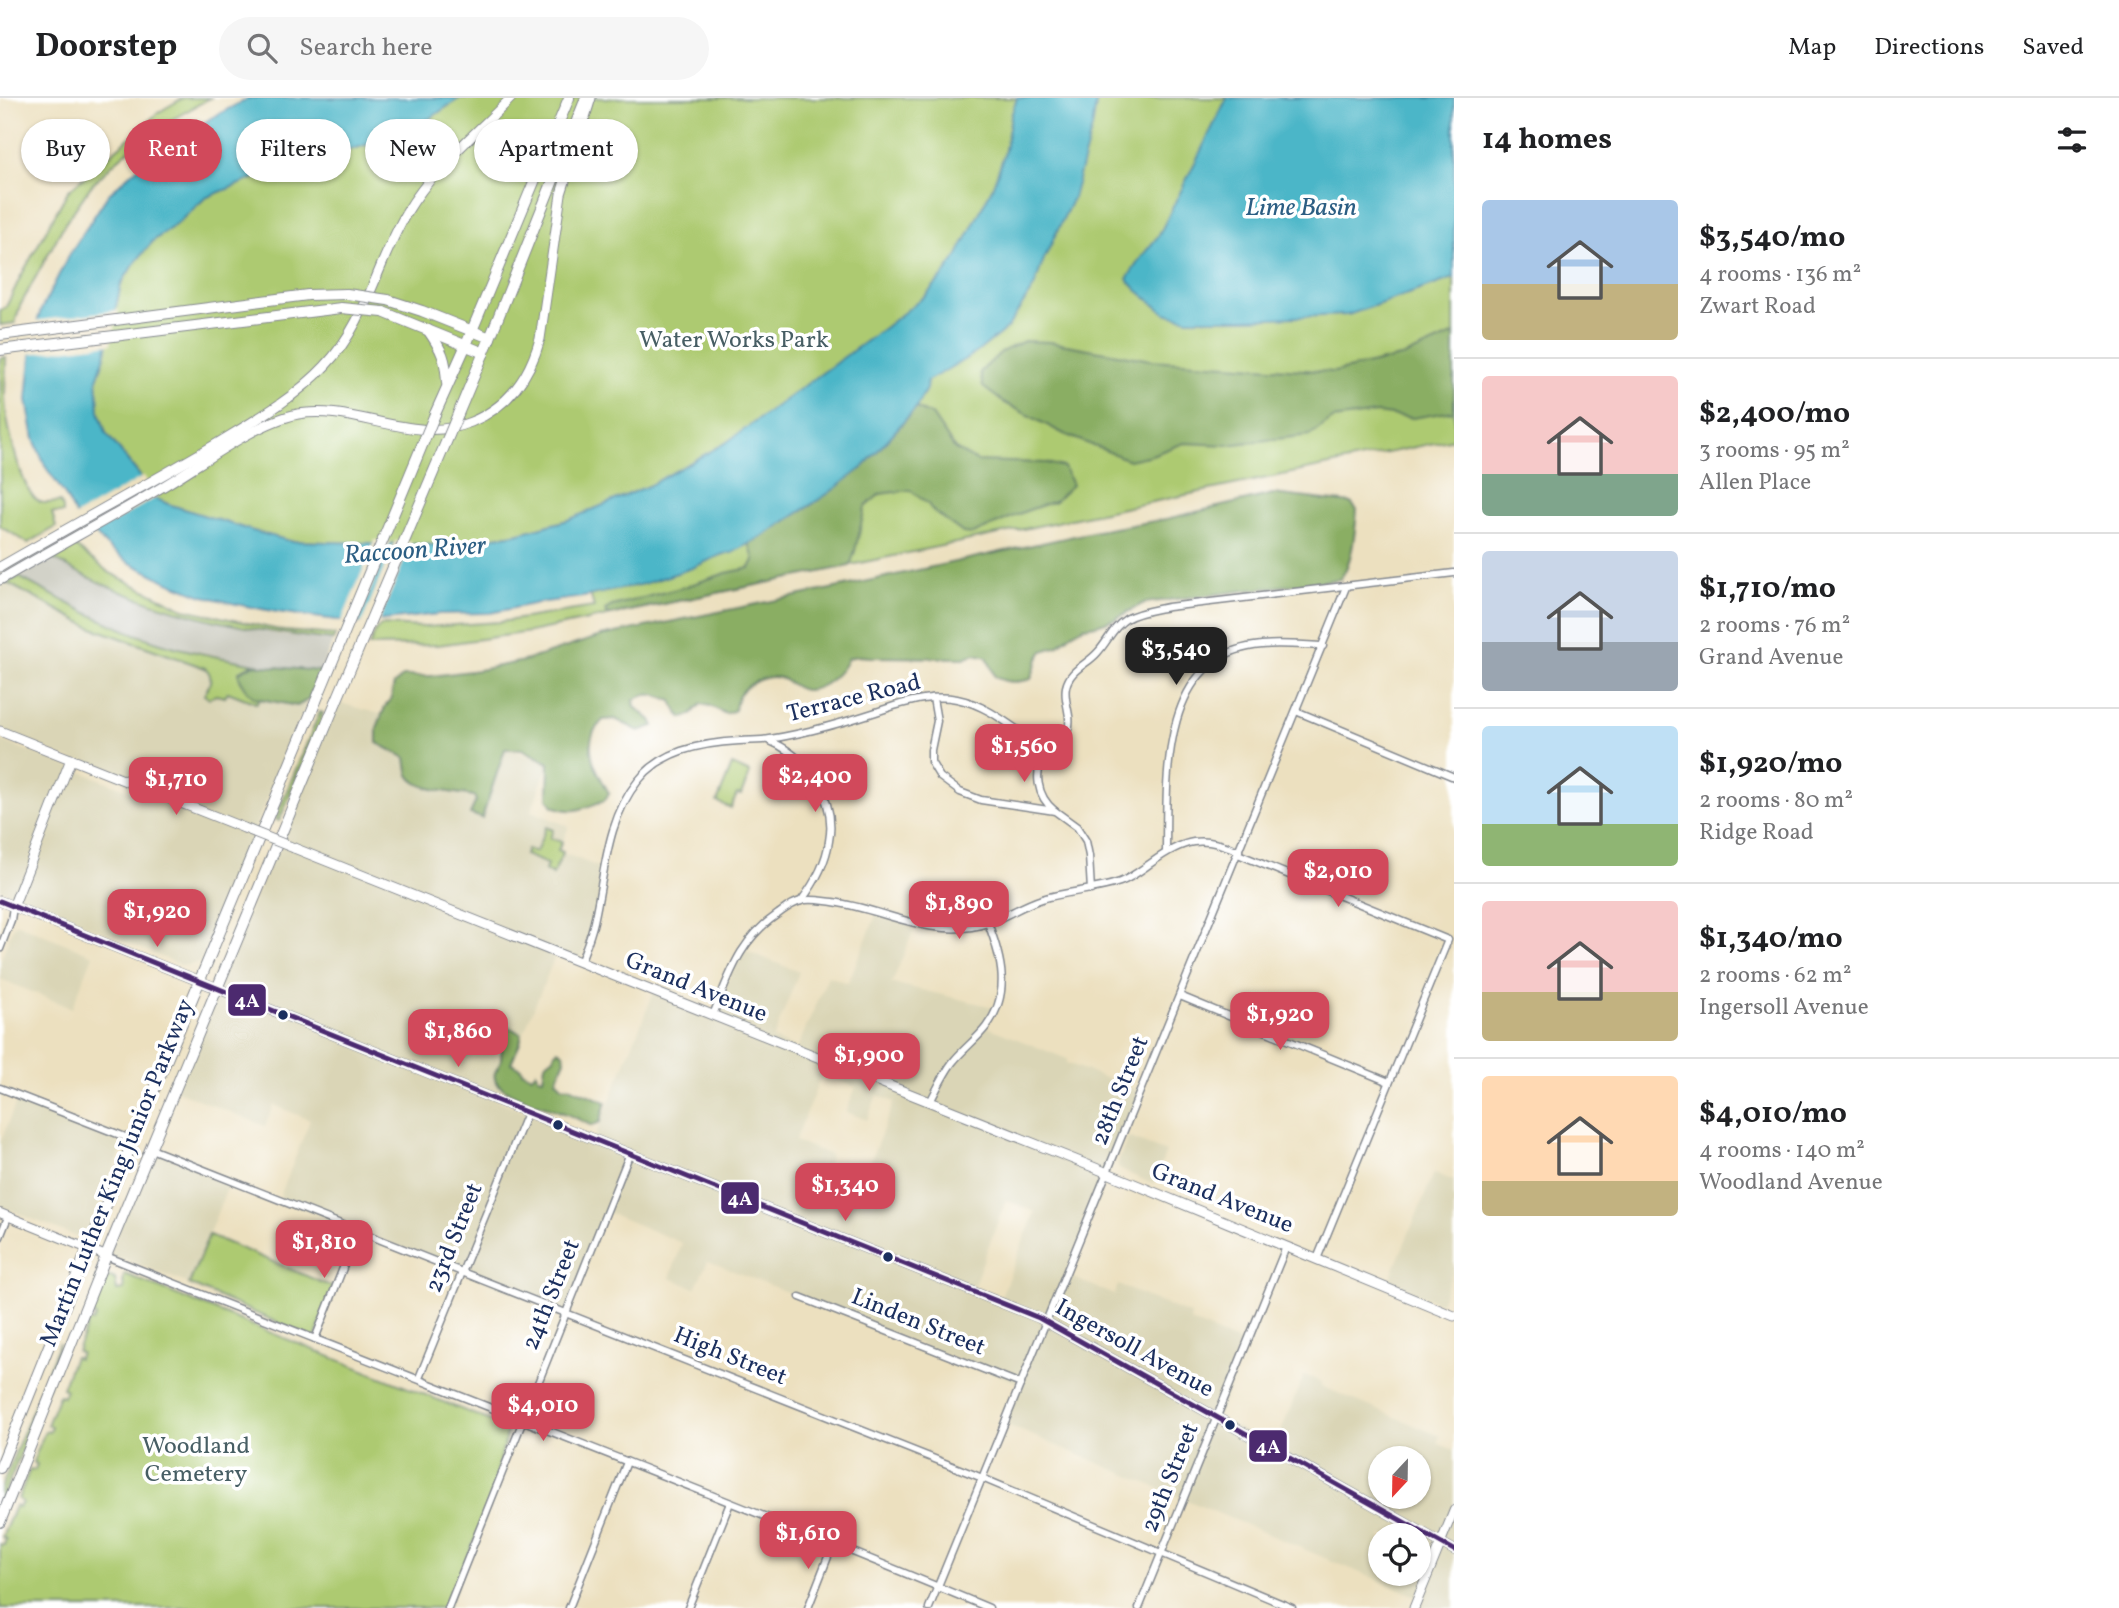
<!DOCTYPE html>
<meta charset="utf-8">
<style>
:root{--surface:#fff;--page:#f6f6f6;--text:#202124;--muted:#757577;--line:#e0e0e0;--accent:#d1495b}
body{margin:0;font-family:Vollkorn,serif;background:var(--page);color:var(--text);height:100vh;display:flex;flex-direction:column;font-size:26px;white-space:nowrap}
*{box-sizing:border-box;margin:0}
p{font-size:23px;color:var(--muted)}
.icon{flex:none;width:38px;height:38px;fill:none;stroke:currentColor;stroke-width:2;stroke-linecap:round;stroke-linejoin:round}
.map{position:relative;flex:1;overflow:hidden}
.sheet{display:flex;flex-direction:column;background:var(--surface);width:665px}
.sheet>*{flex:none}
.banner{position:absolute;left:21px;top:21px;width:665px;height:63px;display:flex;gap:14px}
.needle{width:46px;rotate:202deg}
.fabs{position:absolute;left:1368px;top:1348px;display:grid;gap:14px}
.fabs a{display:grid;place-items:center;width:63px;height:63px;border-radius:50%;background:var(--surface);box-shadow:0 2px 5px #0004;font-size:35px}
.price{position:absolute;translate:-50% -60px;padding:0 16px;border-radius:14px;background:var(--accent);color:#fff;font-size:23px;line-height:46px;filter:drop-shadow(0 2px 4px #0008)}
.price::after{content:'';position:absolute;left:50%;top:42px;width:21px;height:16px;margin-left:-10px;background:inherit;clip-path:polygon(0 0,100% 0,50% 100%)}
.price.selected{background:#222;color:#fff}
ul{padding:0;list-style:none}
li{display:flex;align-items:center;gap:21px;height:175px;padding:0 28px}
li+li{border-top:2px solid var(--line)}
li span{display:grid;place-items:center;flex:none;width:196px;height:140px;border-radius:7px;color:#555}
li>.icon{margin-inline-start:auto}
span .icon{width:84px;height:84px;fill:#fffc;stroke-width:1}
li b{font-size:30px}
h2{display:flex;justify-content:space-between;align-items:center;height:84px;padding:0 28px;font-size:30px}
.tag{padding:0 24px;border-radius:32px;background:var(--surface);box-shadow:0 2px 5px #0004;font-size:24px;line-height:63px}
.tag.selected{background:var(--accent);color:#fff}
header{display:flex;align-items:center;gap:42px;box-sizing:border-box;height:98px;padding:0 35px;background:var(--surface);border-bottom:2px solid var(--line)}
header strong{font-size:33px}
nav{display:flex;gap:38px;margin-inline-start:auto;font-size:24px}
.search{width:490px;height:63px;background:var(--page);display:flex;align-items:center;gap:18px;box-sizing:border-box;padding:0 24px;border-radius:38px;color:var(--muted);font-size:26px}
main{display:flex;flex:1;min-height:0}
.map>svg:first-child{display:block}
.built{fill:#dad5b6;fill-rule:evenodd}
.industrial{fill:#c5c5b8}
.green{fill:#adca71;stroke:#647c68;stroke-width:2}
.forest{fill:#8aae63;stroke:#526e60;stroke-width:2}
.water{fill:#4bb6c8;stroke:#337293;stroke-width:2}
.pier{fill:#ece0bf}
.lines{fill:none;stroke-linecap:round;stroke-linejoin:round}
.minor-casing{stroke:#84888e;stroke-width:9}
.tertiary-casing{stroke:#84888e;stroke-width:10}
.secondary-casing{stroke:#84888e;stroke-width:11}
.primary-casing{stroke:#84888e;stroke-width:12}
.minor{stroke:#fff;stroke-width:6}
.tertiary{stroke:#fff;stroke-width:8}
.secondary{stroke:#fff;stroke-width:9}
.primary{stroke:#fff;stroke-width:10}
.secondary-bridge-casing{stroke:#84888e;stroke-width:11;stroke-linecap:butt}
.primary-bridge-casing{stroke:#84888e;stroke-width:12;stroke-linecap:butt}
.secondary-bridge{stroke:#fff;stroke-width:9}
.primary-bridge{stroke:#fff;stroke-width:10}
.bus-1-casing{stroke:#fff;stroke-width:10}
.bus-1{stroke:#4c2a6f;stroke-width:5}
.bus-dot{fill:#1b2f5e;stroke:#fff;stroke-width:2.5}
.labels{text-anchor:middle;dominant-baseline:central;stroke-width:7;stroke-linejoin:round;paint-order:stroke}
.park-label{font-size:24px;fill:#475e64;stroke:#fff}
.street-label{font-size:24px;fill:#1b2f5e;stroke:#fff}
.water-label{font-size:26px;font-style:italic;fill:#2c5e83;stroke:#fff}
.line-badge{stroke:#fff;stroke-width:2.5}
.badge-label{font-size:19px;text-anchor:middle;font-weight:bold;fill:#fff}
</style>
<header>
<strong>Doorstep</strong>
<div class="search"><svg class="icon" aria-label="search" viewBox="0 0 24 24"><circle cx="10" cy="10" r="6"/><path d="M15 15l6 6"/></svg>Search here</div>
<nav><a>Map</a><a>Directions</a><a>Saved</a></nav>
</header>
<main>
<div class="map">
<svg width="1454" height="1510" viewBox="0 0 1454 1510">
<rect width="100%" height="100%" fill="#fff"/>
<filter id="ink" filterUnits="userSpaceOnUse"><feTurbulence type="fractalNoise" baseFrequency=".0143" numOctaves="2"/><feDisplacementMap in="SourceGraphic" scale="14" xChannelSelector="R" yChannelSelector="G"/><feConvolveMatrix kernelMatrix="1 2 1 2 8 2 1 2 1" color-interpolation-filters="sRGB"/></filter>
<filter id="wash" filterUnits="userSpaceOnUse"><feTurbulence type="fractalNoise" baseFrequency=".00686" numOctaves="4" result="noise"/><feDisplacementMap in="SourceGraphic" scale="28" xChannelSelector="R" yChannelSelector="G"/><feGaussianBlur stdDeviation="1.57" result="paint"/><feColorMatrix in="noise" values="0 0 0 0 0 0 0 0 0 0 0 0 0 0 0 0 0 1.4 0 .05"/><feComposite in="paint" operator="in"/></filter>
<g filter="url(#wash)">
<rect width="100%" height="100%" fill="#ece0bf"/>
<!-- built -->
<g class="built">
<polygon points="19,479 71,507 213,558 234,562 297,608 308,602 200,864 183,868 0,791 0,642 156,703 158,697 0,633 0,489"/>
<path d="M336,604L505,650L549,665L531,713L569,728L559,753L603,771L596,817L580,865L556,856L496,1002L594,1041L654,894L713,917L742,851L799,874L773,941L797,951L828,878L848,885L877,815L916,826L892,885L997,910L987,929L1067,961V965L1141,994L1066,1177L1114,1197L1118,1187L1191,1217L1190,1223L1246,1247L1217,1319L1274,1350L1304,1277L1322,1284L1321,1288L1440,1338L1437,1345L1454,1352V1510H1414L1418,1499L1005,1326L1021,1286L708,1163L695,1190L670,1180L682,1145L607,1114L566,1215L279,1101L310,1022L274,1007L265,1028L175,992ZM822,976L856,989L846,1014L867,1022L877,997L894,1004L858,1094L822,1080L831,1057L795,1043ZM1006,1102L1035,1114L999,1203L972,1192ZM1381,1360H1419V1398H1381ZM1381,1437H1419V1475H1381Z"/>
<polygon points="18,826 93,857 72,910 0,881 0,863 14,827"/>
<polygon points="17,1002 114,1040 120,1046 121,1054 88,1134 83,1138 75,1138 0,1108 0,1045"/>
<polygon points="1128,1039 1166,1054 1153,1086 1121,1072 1118,1069 1118,1064"/>
<polygon points="151,1051 230,1082 189,1186 125,1161 106,1158"/>
<polygon points="1434,1075 1454,1083 1454,1171 1440,1205 1389,1183"/>
</g>
<!-- industrial -->
<polygon class="industrial" points="52,460 87,479 114,491 181,514 280,537 333,542 321,573 294,572 261,567 159,544 92,518 19,479"/>
<!-- green -->
<g class="green">
<polygon points="183,0 210,0 171,22 144,40 116,63 91,88 64,127 20,208 15,225 0,227 0,212 6,209 21,178 68,93 159,14"/>
<polygon points="460,0 1454,0 1454,341 530,534 438,547 369,548 376,532 382,527 425,529 500,524 594,509 568,422 516,436 438,447 290,443 253,433 168,406 152,399 139,376 106,335 99,313 97,281 105,258 121,186 133,167 153,143 179,124 205,100 294,64 345,53 391,40 429,21"/>
<path d="M6,259C6,272 5,285 5,298C5,320 20,391 38,403C44,407 53,404 60,404L63,410V415H52L56,429L28,445L0,428V260Z"/>
<path d="M73,447L110,475L184,511L284,533L335,537L333,542C237,532 136,510 52,460Z"/>
<path d="M19,479C65,504 110,529 161,545C194,555 228,561 261,567H252L239,573C238,586 250,598 261,601L256,605L228,594L225,599L216,597L209,600L204,597C209,588 215,578 205,570L90,529L7,485Z"/>
<polygon points="320,614 323,615 321,624 279,723 275,721"/>
<polygon points="732,667 750,675 741,697 737,696 731,710 717,704"/>
<polygon points="546,729 553,732 550,740 562,744 558,752 563,754 553,777 545,773 547,766 525,757 527,751 536,754"/>
<polygon points="209,1137 333,1189 315,1241 189,1186"/>
<polygon points="125,1176 508,1330 489,1407 447,1510 0,1510 0,1446 4,1447 6,1441 2,1439 15,1408 19,1410 22,1404 18,1401 30,1371 35,1372 37,1366 33,1364 45,1333 49,1334 51,1329 47,1327 59,1297 63,1298 66,1292 62,1290 74,1259 78,1261 81,1255 77,1253 89,1223 93,1224 96,1218 91,1216 107,1178 115,1181 117,1193 124,1192 123,1183"/>
<polygon points="59,1245 49,1285 0,1406 0,1393"/>
</g>
<!-- forest -->
<g class="forest">
<polygon points="1454,236 1454,313 1413,320 1377,315 1333,321 1310,337 1227,347 1184,345 1152,357 1129,362 1064,336 1003,304 983,289 980,274 1001,254 1024,243 1050,244 1151,262 1334,274 1405,258"/>
<polygon points="916,310 932,317 955,351 977,363 1047,365 1064,369 1072,387 1055,403 1026,413 973,436 963,435 933,413 927,405 910,392 880,396 865,409 855,453 850,468 609,517 606,516 605,512 612,508 684,489 726,475 750,470 754,462 749,445 810,408 862,370"/>
<path d="M1273,396L1351,405L1357,412C1355,433 1353,465 1340,481L1144,505L1115,521L1096,527L1084,529L1070,537L1058,548L1043,553L1038,561L1031,581C1017,585 1008,585 995,579L987,559L975,556L964,560L870,559L858,558L848,560C842,575 822,593 805,592C795,591 789,583 780,580C766,576 742,587 737,601C736,604 736,608 735,612L726,616L710,608L701,606L691,617L683,620L678,616L672,603C658,597 648,593 634,602L635,609L651,622L654,628L639,633L615,621L603,622C600,626 594,631 593,636C585,656 600,678 609,695L605,702C584,710 574,717 553,708L548,700L549,665L522,651H505L482,720L470,716L476,703L474,698C457,694 418,694 409,677C407,672 407,665 406,660L377,645V630L385,609L391,600L394,586L404,578H431L479,572L524,563L601,538L845,488L1097,433L1166,421Z"/>
<polygon points="252,567 321,573 308,602 297,608 255,600 248,594 239,579 239,574"/>
<path d="M489,923L507,928L521,936V942L511,965L521,970L522,973L532,978L536,973L538,979L543,980L545,966L554,959L555,954L558,952L564,955L565,962L556,982L563,989H569L606,1004L600,1024L592,1028C582,1023 571,1017 561,1014C544,1007 505,999 496,983C491,974 500,970 501,962C501,959 501,955 502,952L484,941L486,932V928Z"/>
</g>
<!-- water -->
<g class="water">
<polygon points="249,0 460,0 429,21 391,40 345,53 294,64 205,100 179,124 153,143 133,167 121,186 105,258 97,281 99,313 106,335 139,377 152,399 168,406 253,433 290,443 438,447 516,436 568,422 648,388 727,344 884,230 925,198 943,178 958,157 992,90 1004,57 1011,18 1017,0 1097,0 1092,30 1073,100 1044,161 1034,189 1007,230 976,255 927,283 926,291 916,310 862,370 829,395 768,435 732,455 723,456 692,470 644,486 583,499 538,505 490,515 439,516 359,525 277,514 236,506 200,497 168,484 130,465 109,450 75,416 65,397 45,368 34,341 27,302 33,237 41,212 69,157 108,97 130,76 156,56 211,20"/>
<polygon points="1227,0 1454,0 1454,180 1348,217 1246,221 1188,221 1165,215 1137,192 1127,181 1142,158 1159,137"/>
</g>
<!-- pier -->
<g class="pier">
<polygon points="119,212 111,246 29,256 30,236 34,223"/>
<polygon points="144,378 155,396 159,398 91,437 73,419"/>
<polygon points="375,442 391,443 356,528 340,527"/>
<polygon points="395,443 412,444 378,526 360,528"/>
</g>
</g>
<g filter="url(#ink)">
<g class="lines">
<!-- minor casing -->
<g class="minor-casing">
<g id="minor">
<polyline points="933,600 937,623 931,652 931,664 940,679 960,694 981,702 1055,713 1077,729 1086,743 1089,758 1091,792"/>
<polyline points="1296,613 1454,679"/>
<path d="M768,642C807,658 837,701 829,743C826,765 814,786 801,803"/>
<path d="M1055,713C1037,699 1032,673 1047,655C1054,647 1065,643 1068,632C1073,618 1063,604 1066,589C1070,571 1087,567 1098,554C1108,543 1113,529 1126,521C1138,514 1154,512 1168,509L1454,475"/>
<path d="M1166,754C1167,686 1159,567 1248,549C1272,544 1298,547 1323,548"/>
<polyline points="1238,756 1448,842 1317,1161"/>
<polyline points="0,851 11,822 13,809"/>
<path d="M580,865C586,850 592,835 595,819C605,774 607,721 638,683C649,669 664,659 681,653C699,647 719,644 739,643C749,642 760,643 770,641C813,634 853,622 894,608C914,602 935,597 957,601C992,608 1018,635 1049,653"/>
<polyline points="1180,898 1389,984"/>
<path d="M713,917C730,876 739,842 778,816C785,811 792,805 801,803C810,800 823,803 833,804C885,811 934,843 988,825C1007,818 1023,807 1042,801C1067,793 1094,793 1120,784C1131,780 1141,772 1151,765C1184,741 1202,737 1239,753"/>
<polyline points="0,990 133,1042"/>
<path d="M930,1004C937,991 943,977 952,965C962,952 976,942 986,929C1011,896 1002,861 988,825"/>
<polyline points="151,1051 975,1377 1292,1510"/>
<polyline points="0,1139 8,1119"/>
<path d="M106,1158C400,1276 697,1388 989,1510"/>
<polyline points="800,1199 1021,1286"/>
<polyline points="315,1241 358,1132"/>
<polyline points="419,1280 527,1015"/>
<polyline points="448,1510 630,1055"/>
<polyline points="569,1510 627,1364"/>
<polyline points="688,1510 730,1405"/>
<polyline points="808,1510 833,1446"/>
<polyline points="929,1510 1346,489"/>
<polyline points="1139,1510 1286,1149"/>
</g>
</g>
<!-- tertiary casing -->
<g class="tertiary-casing">
<g id="tertiary">
<polyline points="0,1115 106,1158"/>
<polyline points="1441,1444 1454,1412"/>
</g>
</g>
<!-- secondary casing -->
<g class="secondary-casing">
<g id="secondary">
<path d="M0,469C71,428 143,389 213,348C252,324 294,301 325,268C367,224 377,164 407,114C433,70 476,36 511,0"/>
<path d="M0,482C54,450 109,421 162,389C200,367 256,324 298,316C356,306 413,348 471,324C508,309 530,278 540,241L561,96L591,0"/>
<polyline points="0,633 244,730"/>
<polyline points="294,750 1093,1069 1454,1218"/>
<polyline points="0,803 1039,1220 1454,1452"/>
<polyline points="13,809 71,661"/>
<polyline points="1414,1510 1441,1444"/>
</g>
</g>
<!-- primary casing -->
<g class="primary-casing">
<g id="primary">
<polyline points="388,202 422,213 490,240"/>
<polyline points="383,214 484,255"/>
<path d="M428,232C442,252 446,261 447,285"/>
<polyline points="0,237 308,197 347,196"/>
<polyline points="0,252 341,210"/>
<polyline points="435,316 466,247 569,0"/>
<polyline points="458,316 490,240 586,0"/>
<polyline points="0,1370 83,1163 316,603"/>
<polyline points="0,1424 106,1158 336,604"/>
</g>
</g>
<!-- minor -->
<use href="#minor" class="minor"/>
<!-- tertiary -->
<use href="#tertiary" class="tertiary"/>
<!-- secondary -->
<use href="#secondary" class="secondary"/>
<!-- primary -->
<use href="#primary" class="primary"/>
<!-- secondary-bridge casing -->
<g class="secondary-bridge-casing">
<polyline id="secondary-bridge" points="244,730 294,750"/>
</g>
<!-- primary-bridge casing -->
<g class="primary-bridge-casing">
<g id="primary-bridge">
<polyline points="347,196 388,202"/>
<polyline points="341,210 383,214"/>
<polyline points="316,603 435,316"/>
<polyline points="336,604 458,316"/>
</g>
</g>
<!-- secondary-bridge -->
<use href="#secondary-bridge" class="secondary-bridge"/>
<!-- primary-bridge -->
<use href="#primary-bridge" class="primary-bridge"/>
<!-- bus-1 casing -->
<g class="bus-1-casing">
<polyline id="bus-1" points="0,803 1039,1220 1454,1452"/>
</g>
<!-- bus-1 -->
<use href="#bus-1" class="bus-1"/>
</g>
</g>
<!-- markers -->
<g class="bus-dot">
<circle cx="283" cy="917" r="6"/>
<circle cx="558" cy="1027" r="6"/>
<circle cx="888" cy="1159" r="6"/>
<circle cx="1230" cy="1327" r="6"/>
</g>
<g class="labels">
<!-- park labels -->
<g class="park-label">
<text x="734" y="243">Water Works Park</text>
<text x="196" y="1349">Woodland<tspan x="196" dy="28">Cemetery</tspan></text>
</g>
<!-- street labels -->
<g class="street-label">
<text transform="translate(854 601) rotate(-14)">Terrace Road</text>
<text transform="translate(696 890) rotate(22)">Grand Avenue</text>
<text transform="translate(1121 993) rotate(-68)">28th Street</text>
<text transform="translate(118 1075) rotate(-68)">Martin Luther King Junior Parkway</text>
<text transform="translate(1222 1101) rotate(22)">Grand Avenue</text>
<text transform="translate(455 1140) rotate(-68)">23rd Street</text>
<text transform="translate(552 1197) rotate(-68)">24th Street</text>
<text transform="translate(918 1225) rotate(22)">Linden Street</text>
<text transform="translate(1134 1251) rotate(29)">Ingersoll Avenue</text>
<text transform="translate(730 1259) rotate(22)">High Street</text>
<text transform="translate(1171 1380) rotate(-68)">29th Street</text>
</g>
<!-- water labels -->
<g class="water-label">
<text x="1301" y="110">Lime Basin</text>
<text transform="translate(415 453) rotate(-4)">Raccoon River</text>
</g>
</g>
<g class="line-badge">
<rect x="227" y="885" width="40" height="34" rx="7" fill="#4c2a6f"/>
<rect x="720" y="1083" width="40" height="34" rx="7" fill="#4c2a6f"/>
<rect x="1248" y="1331" width="40" height="34" rx="7" fill="#4c2a6f"/>
</g>
<g class="badge-label">
<text x="247" y="909">4A</text>
<text x="740" y="1107">4A</text>
<text x="1268" y="1355">4A</text>
</g>
</svg>
<div class="fabs">
<a><svg class="needle" viewBox="-14 -14 28 28"><path d="M0-13l5 13h-10z" fill="#e53935"/><path d="M0 13l5-13h-10z" fill="#757577"/></svg></a>
<a><svg class="icon" aria-label="locate" viewBox="0 0 24 24"><circle cx="12" cy="12" r="6"/><path d="M12 2v4M12 18v4M2 12h4M18 12h4"/></svg></a>
</div>
<b class="price selected" style="left:1176px;top:589px">$3,540</b>
<b class="price" style="left:1024px;top:686px">$1,560</b>
<b class="price" style="left:815px;top:716px">$2,400</b>
<b class="price" style="left:176px;top:719px">$1,710</b>
<b class="price" style="left:1338px;top:811px">$2,010</b>
<b class="price" style="left:959px;top:843px">$1,890</b>
<b class="price" style="left:157px;top:851px">$1,920</b>
<b class="price" style="left:1280px;top:954px">$1,920</b>
<b class="price" style="left:458px;top:971px">$1,860</b>
<b class="price" style="left:869px;top:995px">$1,900</b>
<b class="price" style="left:845px;top:1125px">$1,340</b>
<b class="price" style="left:324px;top:1182px">$1,810</b>
<b class="price" style="left:543px;top:1345px">$4,010</b>
<b class="price" style="left:808px;top:1473px">$1,610</b>
<div class="banner">
<a class="tag">Buy</a>
<a class="tag selected">Rent</a>
<a class="tag">Filters</a>
<a class="tag">New</a>
<a class="tag">Apartment</a>
</div>
</div>
<section class="sheet">
<h2>14 homes<svg class="icon" aria-label="filters" viewBox="0 0 24 24"><path d="M4 7h16M4 17h16"/><circle cx="9" cy="7" r="2"/><circle cx="15" cy="17" r="2"/></svg></h2>
<ul>
<li><span style="background:linear-gradient(#a9c7e8 60%,#c2b280 0)"><svg class="icon" aria-label="home" viewBox="0 0 24 24"><path d="M3 11l9-7 9 7M6 9v11h12V9"/></svg></span><div><b>$3,540/mo</b><p>4 rooms · 136 m²</p><p>Zwart Road</p></div></li>
<li><span style="background:linear-gradient(#f6c9c9 70%,#7fa58c 0)"><svg class="icon" aria-label="home" viewBox="0 0 24 24"><path d="M3 11l9-7 9 7M6 9v11h12V9"/></svg></span><div><b>$2,400/mo</b><p>3 rooms · 95 m²</p><p>Allen Place</p></div></li>
<li><span style="background:linear-gradient(#c9d6e8 65%,#9aa5b1 0)"><svg class="icon" aria-label="home" viewBox="0 0 24 24"><path d="M3 11l9-7 9 7M6 9v11h12V9"/></svg></span><div><b>$1,710/mo</b><p>2 rooms · 76 m²</p><p>Grand Avenue</p></div></li>
<li><span style="background:linear-gradient(#bfe0f5 70%,#8fb573 0)"><svg class="icon" aria-label="home" viewBox="0 0 24 24"><path d="M3 11l9-7 9 7M6 9v11h12V9"/></svg></span><div><b>$1,920/mo</b><p>2 rooms · 80 m²</p><p>Ridge Road</p></div></li>
<li><span style="background:linear-gradient(#f6c9c9 65%,#c2b280 0)"><svg class="icon" aria-label="home" viewBox="0 0 24 24"><path d="M3 11l9-7 9 7M6 9v11h12V9"/></svg></span><div><b>$1,340/mo</b><p>2 rooms · 62 m²</p><p>Ingersoll Avenue</p></div></li>
<li><span style="background:linear-gradient(#ffd9b3 75%,#c2b280 0)"><svg class="icon" aria-label="home" viewBox="0 0 24 24"><path d="M3 11l9-7 9 7M6 9v11h12V9"/></svg></span><div><b>$4,010/mo</b><p>4 rooms · 140 m²</p><p>Woodland Avenue</p></div></li>
</ul>
</section>
</main>
